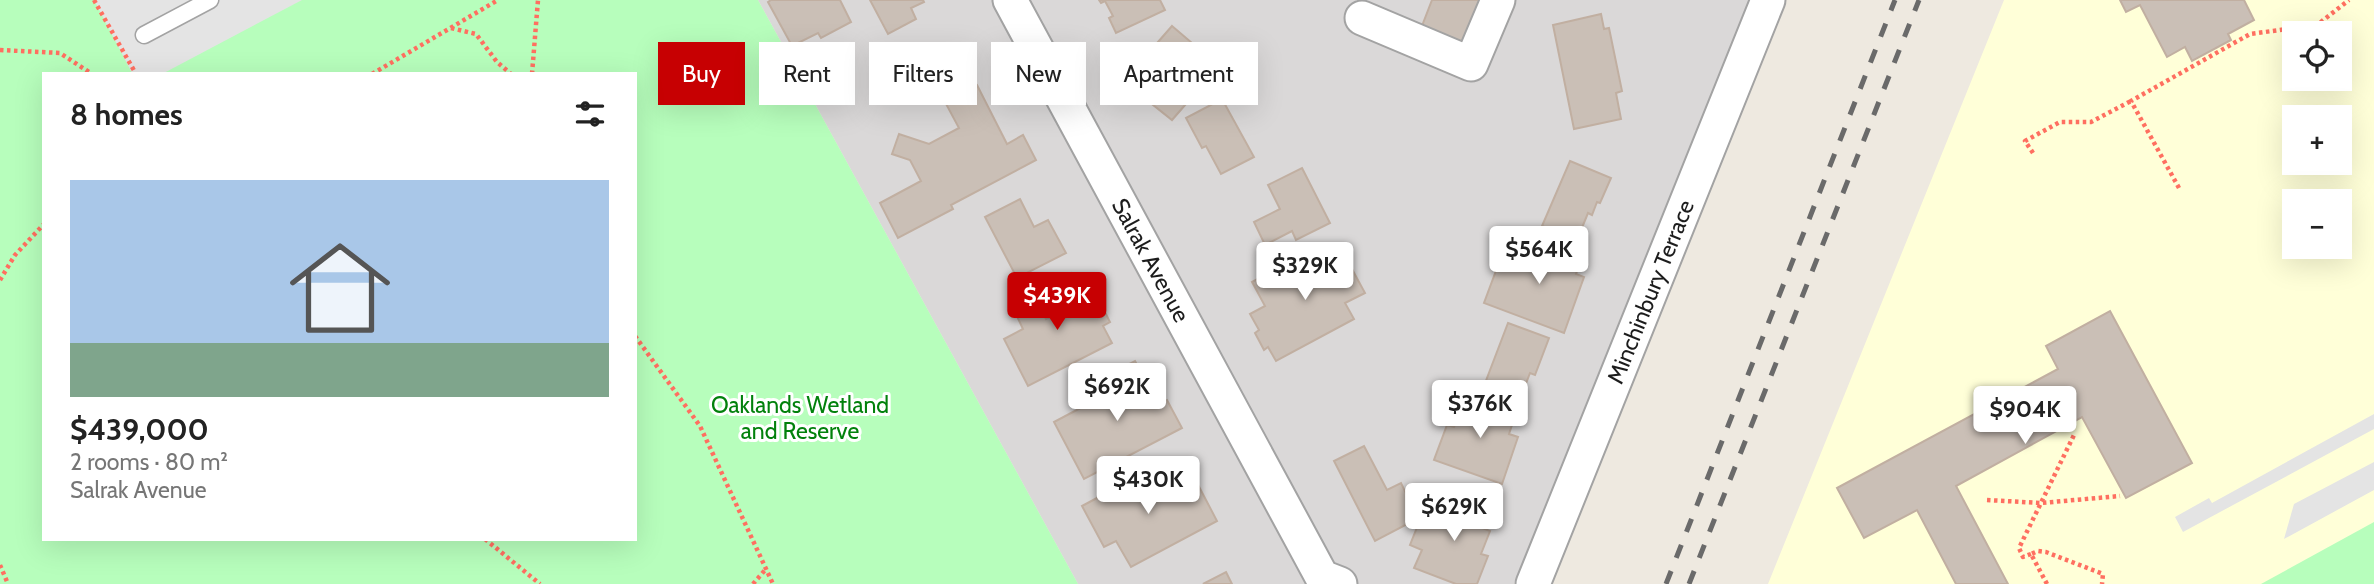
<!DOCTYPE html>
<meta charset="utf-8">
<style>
:root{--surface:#fff;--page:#f6f6f6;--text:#222;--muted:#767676;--line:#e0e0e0;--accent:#c70002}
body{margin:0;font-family:Cabin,sans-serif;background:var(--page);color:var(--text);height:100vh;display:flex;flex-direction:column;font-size:26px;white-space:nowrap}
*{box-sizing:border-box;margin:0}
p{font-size:23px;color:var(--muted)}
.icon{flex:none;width:38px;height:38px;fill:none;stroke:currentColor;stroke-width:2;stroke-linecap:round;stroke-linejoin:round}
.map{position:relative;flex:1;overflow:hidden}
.drawer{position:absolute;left:42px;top:72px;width:595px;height:469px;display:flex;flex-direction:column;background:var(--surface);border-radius:0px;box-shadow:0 7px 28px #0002}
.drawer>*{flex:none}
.top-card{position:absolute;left:658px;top:42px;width:665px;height:63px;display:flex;gap:14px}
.buttons{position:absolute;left:2282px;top:21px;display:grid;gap:14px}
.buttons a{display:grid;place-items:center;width:70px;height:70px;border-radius:0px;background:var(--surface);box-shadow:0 7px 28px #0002;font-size:35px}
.price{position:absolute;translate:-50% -60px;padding:0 16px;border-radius:7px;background:#fff;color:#222;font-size:23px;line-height:46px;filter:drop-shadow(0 2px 4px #0008)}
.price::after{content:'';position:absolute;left:50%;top:42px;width:21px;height:16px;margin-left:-10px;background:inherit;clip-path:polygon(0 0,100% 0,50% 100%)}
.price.on{background:var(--accent);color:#fff}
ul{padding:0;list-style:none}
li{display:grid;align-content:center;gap:14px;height:371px;padding:0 28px}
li+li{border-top:2px solid var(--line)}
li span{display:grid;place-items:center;height:217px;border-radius:0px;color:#555}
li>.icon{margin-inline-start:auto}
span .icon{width:126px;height:126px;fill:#fffc;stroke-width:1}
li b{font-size:30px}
h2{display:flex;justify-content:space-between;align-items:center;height:84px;padding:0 28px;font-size:30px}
.pill{padding:0 24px;border-radius:0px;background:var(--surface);box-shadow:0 7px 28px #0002;font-size:24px;line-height:63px}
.pill.on{background:var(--accent);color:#fff}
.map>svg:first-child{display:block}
.residential{fill:#dad8d8}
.education{fill:#ffffd8;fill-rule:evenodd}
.park{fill:#b7febc;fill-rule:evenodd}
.parking{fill:#e4e4e4}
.building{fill:#cabfb6;stroke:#c1afa1;stroke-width:2}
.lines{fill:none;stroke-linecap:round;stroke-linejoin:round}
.service-casing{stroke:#a3a3a3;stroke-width:19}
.minor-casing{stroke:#a3a3a3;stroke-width:37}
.path{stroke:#ff6f60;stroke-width:4.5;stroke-dasharray:3.5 3.5;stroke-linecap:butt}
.service{stroke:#fff;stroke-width:16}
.minor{stroke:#fff;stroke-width:33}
.rail{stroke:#6a6a6a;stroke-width:5;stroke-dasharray:14 14;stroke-linecap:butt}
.labels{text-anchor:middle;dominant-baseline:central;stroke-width:6;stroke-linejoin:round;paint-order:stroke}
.street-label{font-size:23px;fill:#1c1c1c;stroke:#fff}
.park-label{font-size:23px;fill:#02810c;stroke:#fff}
</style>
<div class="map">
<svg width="2374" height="584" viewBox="0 0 2374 584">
<rect width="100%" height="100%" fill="#eee9e0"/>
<!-- residential -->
<polygon class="residential" points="758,0 1751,0 1545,517 1514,584 1078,584"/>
<!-- education -->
<path class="education" d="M2004,0H2374V584H1768ZM2294,33H2340V79H2294ZM2294,117H2340V163H2294ZM2294,201H2340V247H2294Z"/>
<!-- park -->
<g class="park">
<path d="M0,0H758L1078,584H0ZM44,74H635V539H44Z"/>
<polygon points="2374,522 2374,584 2261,584"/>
</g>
<!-- parking -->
<g class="parking">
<polygon points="94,0 302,0 162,74 132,73"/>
<polygon points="2374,414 2374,429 2183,532 2175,517 2209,498 2212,503"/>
<polygon points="2374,462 2374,490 2284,539 2294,504"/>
</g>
<!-- building -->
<g class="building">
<polygon points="771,0 840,0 851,22 821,38 818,33 792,46 768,2"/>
<polygon points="870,0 923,0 924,2 911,8 916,19 888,34"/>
<polygon points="1099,0 1160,0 1165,10 1116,33 1109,18 1113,16 1105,1 1101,3"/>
<polygon points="1432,0 1480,0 1463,42 1422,26"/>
<polygon points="2120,0 2244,0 2254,20 2228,34 2231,40 2192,61 2185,47 2167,57 2140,5 2126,12"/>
<polygon points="1601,14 1604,29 1609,28 1622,91 1616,93 1621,119 1574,129 1553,25"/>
<polygon points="1172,26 1219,66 1172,120 1147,100 1174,69 1151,50"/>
<polygon points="977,85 1007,144 1023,135 1036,160 951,205 953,209 898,238 880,203 921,181 910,160 892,154 899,134 929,144 959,128 945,102"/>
<polygon points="1222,99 1254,157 1221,174 1206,146 1202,148 1186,118"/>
<polygon points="1570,161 1611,178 1600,203 1597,202 1592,215 1588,213 1577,240 1542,226"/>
<polygon points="1302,168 1330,223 1296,240 1292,231 1265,245 1254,222 1280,209 1268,185"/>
<polygon points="1020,199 1034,227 1048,220 1066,253 1017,278 985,217"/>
<polygon points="1556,237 1586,248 1576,274 1584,277 1564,333 1484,303 1503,252 1545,267"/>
<polygon points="1339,245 1365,293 1345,303 1354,319 1276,361 1268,347 1264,350 1255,333 1259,330 1250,314 1265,306 1252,282 1286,264 1290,272"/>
<polygon points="1071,273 1084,299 1088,297 1094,310 1102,306 1110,322 1103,326 1112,343 1028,386 1004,339 1023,329 1014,310 1036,299 1046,319 1058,312 1045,286"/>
<polygon points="2110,311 2192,463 2126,498 2082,417 1956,486 2008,584 1956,584 1917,510 1864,538 1837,488 2058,369 2046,346"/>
<polygon points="1508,323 1549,338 1535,375 1530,373 1520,399 1484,386"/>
<polygon points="1135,361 1158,404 1167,400 1182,428 1084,479 1054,422 1109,393 1102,378"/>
<polygon points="1466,395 1516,413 1509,434 1518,437 1502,484 1434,460 1447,425 1454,427"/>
<polygon points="1364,446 1387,490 1401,483 1415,512 1410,515 1413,521 1375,541 1334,461"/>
<polygon points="1140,468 1154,492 1172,483 1175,487 1194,477 1217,521 1131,567 1116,541 1104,547 1082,506 1112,490 1109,484"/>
<polygon points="1456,493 1491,507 1482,528 1490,531 1481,554 1488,556 1477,584 1456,584 1414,568 1422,550 1410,545 1422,515 1444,523"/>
<polygon points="1226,572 1232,584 1203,584"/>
</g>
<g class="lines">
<!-- service casing -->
<g class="service-casing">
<polyline id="service" points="144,35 210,0"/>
</g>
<!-- minor casing -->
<g class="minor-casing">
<g id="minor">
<path id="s1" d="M1010,0L1322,577L1340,584"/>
<polyline points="1362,18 1471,64 1498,0"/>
<path id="s2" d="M1533,584L1768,0"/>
</g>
</g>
<!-- path -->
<g class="path">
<polyline points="94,0 136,74"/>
<polyline points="451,28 476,34 497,62 511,74"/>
<polyline points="0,50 60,53 92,74"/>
<polyline points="372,74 498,0"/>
<polyline points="532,74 538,0"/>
<polyline points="2033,153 2025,141 2060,122 2091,122 2131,101"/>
<polyline points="2179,188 2131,101 2250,34 2317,25 2349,0"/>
<polyline points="0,280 15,255 44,224"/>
<polyline points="635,336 700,426 773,584"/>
<polyline points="1987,500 2041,503 2120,496"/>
<polyline points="485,539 540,584"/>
<polyline points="2031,554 2023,557 2019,548 2074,435"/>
<polyline points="0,565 8,584"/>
<polyline points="753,584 765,570"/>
<polyline points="2047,584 2031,554 2038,551 2046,552 2103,574 2102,584"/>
</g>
<!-- service -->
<use href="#service" class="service"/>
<!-- minor -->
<use href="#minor" class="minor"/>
<!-- rail -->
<g class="rail">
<polyline points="1666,584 1895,0"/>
<polyline points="1689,584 1919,0"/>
</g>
</g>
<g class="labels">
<!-- street labels -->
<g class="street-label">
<text stroke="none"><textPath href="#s1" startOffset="296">Salrak Avenue</textPath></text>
<text stroke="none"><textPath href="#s2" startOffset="315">Minchinbury Terrace</textPath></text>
</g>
<!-- park labels -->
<g class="park-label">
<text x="800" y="405">Oaklands Wetland<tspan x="800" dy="26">and Reserve</tspan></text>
</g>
</g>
</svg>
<div class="buttons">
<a><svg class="icon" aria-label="locate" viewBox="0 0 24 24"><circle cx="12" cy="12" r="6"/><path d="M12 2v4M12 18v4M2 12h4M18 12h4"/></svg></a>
<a>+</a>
<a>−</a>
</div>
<b class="price" style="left:1539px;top:286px">$564K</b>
<b class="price" style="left:1305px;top:302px">$329K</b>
<b class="price on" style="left:1057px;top:332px">$439K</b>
<b class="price" style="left:1117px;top:423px">$692K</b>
<b class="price" style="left:1480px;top:440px">$376K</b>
<b class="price" style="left:2025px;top:446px">$904K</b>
<b class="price" style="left:1148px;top:516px">$430K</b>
<b class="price" style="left:1454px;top:543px">$629K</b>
<div class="top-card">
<a class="pill on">Buy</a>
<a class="pill">Rent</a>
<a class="pill">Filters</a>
<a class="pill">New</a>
<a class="pill">Apartment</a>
</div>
<section class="drawer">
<h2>8 homes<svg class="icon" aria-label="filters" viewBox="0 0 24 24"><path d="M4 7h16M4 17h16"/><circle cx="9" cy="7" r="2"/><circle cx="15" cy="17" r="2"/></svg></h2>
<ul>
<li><span style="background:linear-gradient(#a9c7e8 75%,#7fa58c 0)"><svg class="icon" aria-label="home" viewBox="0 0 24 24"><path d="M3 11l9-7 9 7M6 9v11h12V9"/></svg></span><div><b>$439,000</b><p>2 rooms · 80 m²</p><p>Salrak Avenue</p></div></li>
</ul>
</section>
</div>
